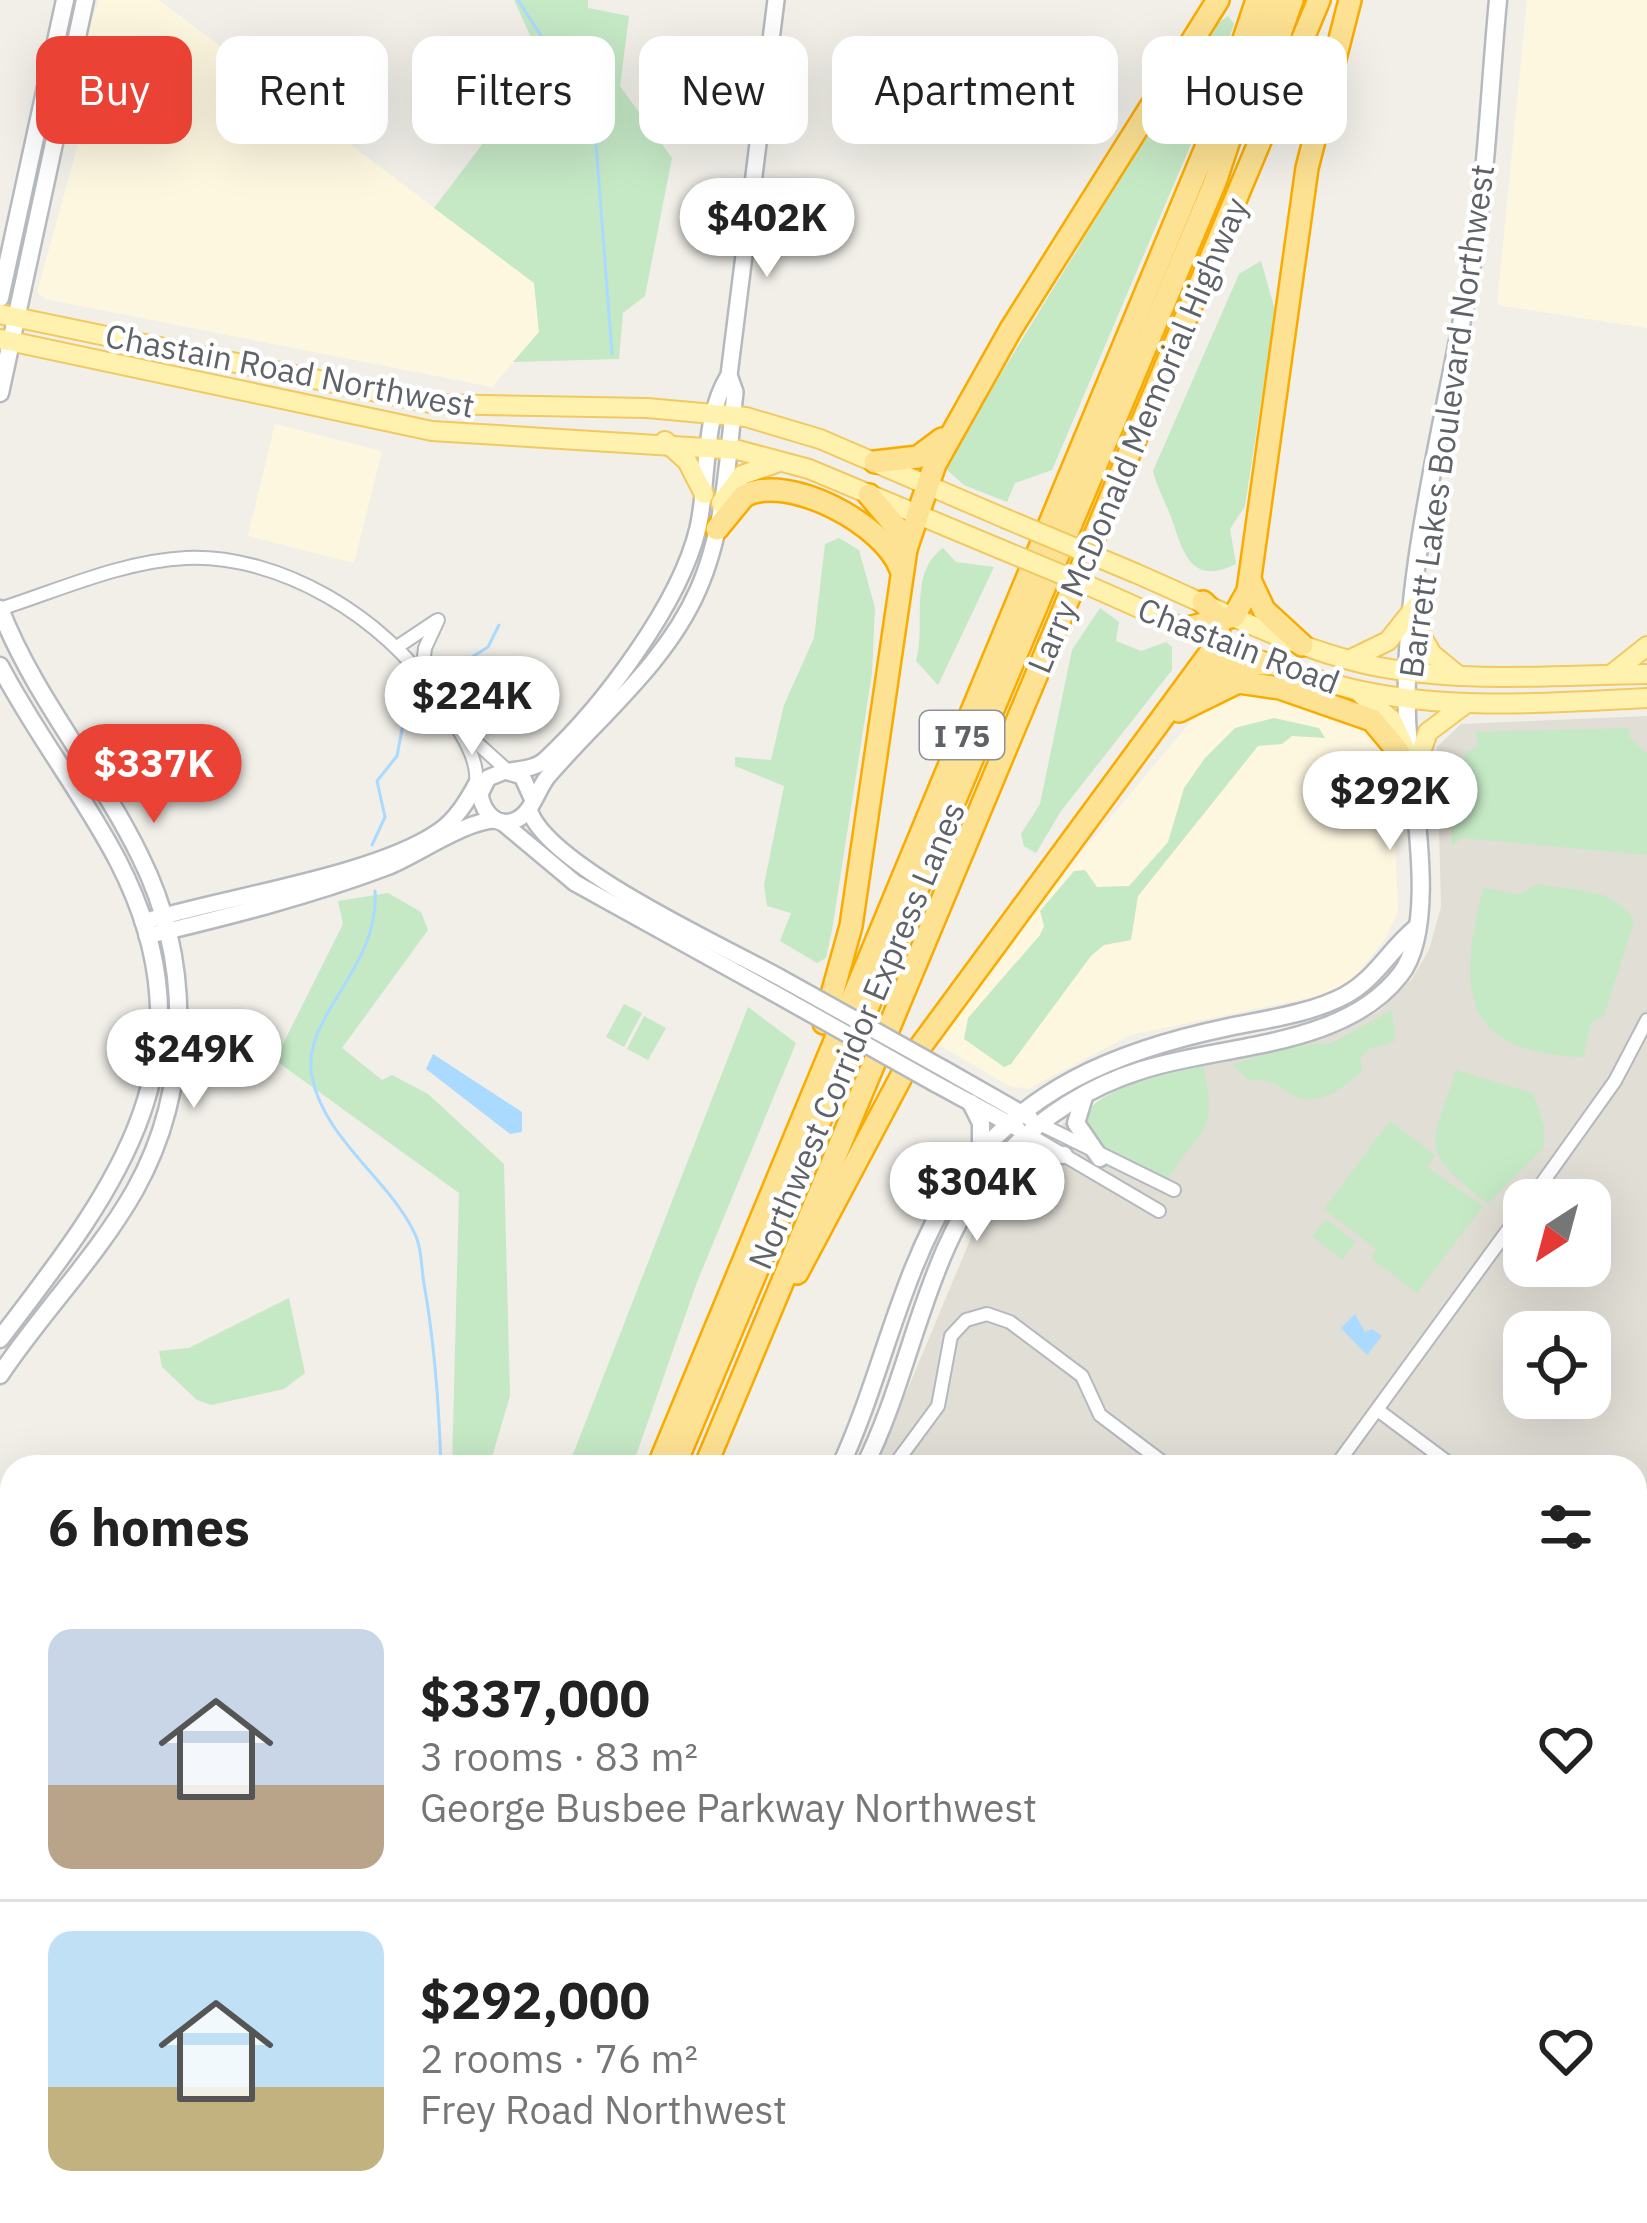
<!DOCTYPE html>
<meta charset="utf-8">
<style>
:root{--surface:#fff;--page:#f2f2f2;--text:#222;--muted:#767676;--line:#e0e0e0;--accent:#ea4335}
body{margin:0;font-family:"IBM Plex Sans",sans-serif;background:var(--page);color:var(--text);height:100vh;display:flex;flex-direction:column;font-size:45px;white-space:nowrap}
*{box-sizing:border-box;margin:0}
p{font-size:39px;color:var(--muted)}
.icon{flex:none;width:66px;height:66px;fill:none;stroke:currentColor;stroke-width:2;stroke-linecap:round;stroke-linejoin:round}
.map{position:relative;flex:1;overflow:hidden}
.panel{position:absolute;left:0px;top:1455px;width:1647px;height:768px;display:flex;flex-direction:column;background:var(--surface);border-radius:36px 36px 0 0;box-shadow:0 12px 48px #0002}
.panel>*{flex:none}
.guide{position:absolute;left:36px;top:36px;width:1575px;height:108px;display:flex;gap:24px}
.needle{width:78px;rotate:216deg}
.fabs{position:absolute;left:1503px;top:1179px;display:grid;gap:24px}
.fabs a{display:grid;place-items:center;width:108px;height:108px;border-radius:24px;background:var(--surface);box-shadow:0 12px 48px #0002;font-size:60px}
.price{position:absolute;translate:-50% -102px;padding:0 27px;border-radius:42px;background:#fff;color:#222;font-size:39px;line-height:78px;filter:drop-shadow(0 3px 6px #0008)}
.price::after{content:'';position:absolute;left:50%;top:72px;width:36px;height:27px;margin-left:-18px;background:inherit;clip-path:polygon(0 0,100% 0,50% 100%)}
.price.current{background:var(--accent);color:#fff}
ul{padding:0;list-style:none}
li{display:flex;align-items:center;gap:36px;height:300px;padding:0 48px}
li+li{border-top:3px solid var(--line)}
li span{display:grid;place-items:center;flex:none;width:336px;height:240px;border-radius:24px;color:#555}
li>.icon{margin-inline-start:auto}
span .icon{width:144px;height:144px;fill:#fffc;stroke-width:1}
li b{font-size:51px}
h2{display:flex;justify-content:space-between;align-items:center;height:144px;padding:0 48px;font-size:51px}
.pill{padding:0 42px;border-radius:24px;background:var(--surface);box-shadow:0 12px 48px #0002;font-size:42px;line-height:108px}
.pill.current{background:var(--accent);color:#fff}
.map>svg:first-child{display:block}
.commercial{fill:#fef7e0}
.education{fill:#e1ded6;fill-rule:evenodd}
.green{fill:#c5e8c5}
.water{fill:#aadaff}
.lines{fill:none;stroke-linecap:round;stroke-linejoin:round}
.stream{stroke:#aadaff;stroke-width:3}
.minor-casing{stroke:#b5b8bc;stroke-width:16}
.tertiary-casing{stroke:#b5b8bc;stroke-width:20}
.secondary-casing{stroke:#b6babf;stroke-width:21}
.primary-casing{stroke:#f2c960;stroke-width:22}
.motorway-casing{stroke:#f9ab00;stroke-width:26}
.minor{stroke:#fff;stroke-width:12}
.tertiary{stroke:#fff;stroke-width:15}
.secondary{stroke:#fff;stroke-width:16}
.primary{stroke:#fff2af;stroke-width:18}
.motorway{stroke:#fde293;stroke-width:21}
.tertiary-bridge-casing{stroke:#b5b8bc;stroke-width:20;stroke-linecap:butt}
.primary-bridge-casing{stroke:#f2c960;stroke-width:22;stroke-linecap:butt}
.tertiary-bridge{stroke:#fff;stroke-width:15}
.primary-bridge{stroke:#fff2af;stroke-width:18}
.labels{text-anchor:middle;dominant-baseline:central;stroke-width:9;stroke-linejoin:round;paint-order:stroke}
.shield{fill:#fff;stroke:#8f9295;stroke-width:3}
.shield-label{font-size:30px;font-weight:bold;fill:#5f6368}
.street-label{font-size:33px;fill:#5f6368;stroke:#fff}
</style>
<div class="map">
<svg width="1647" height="2223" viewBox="0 0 1647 2223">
<rect width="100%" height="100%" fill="#f1efe8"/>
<!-- commercial -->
<g class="commercial">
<polygon points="99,0 159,0 534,283 539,332 492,387 45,299 37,292 77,148 81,124 74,104 85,39"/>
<polygon points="1527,0 1647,0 1647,328 1497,305"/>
<polygon points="275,424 382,451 354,563 248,536"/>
<polygon points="1256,691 1365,724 1383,738 1392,765 1398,912 1385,939 1352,981 1328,994 1130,1035 1028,1089 1009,1086 934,1042 1003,947 1196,715 1218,697"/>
</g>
<!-- education -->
<g class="education">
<path d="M1647,716V1931L1635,1948V1467H875L976,1226L1004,1184L1064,1123L1131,1084L1341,1032L1379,1011L1411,980L1429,950L1441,907L1437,747L1461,724ZM1524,1200H1590V1266H1524ZM1524,1332H1590V1398H1524Z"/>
<polygon points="596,2211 1297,2211 1288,2223 594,2223"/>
<polygon points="1351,2211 1426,2211 1417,2223 1368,2223"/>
</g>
<!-- green -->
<g class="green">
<polygon points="514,0 588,0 588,8 629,16 620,86 672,158 645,296 623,313 619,359 513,362 539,332 534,283 434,208 543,64"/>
<polygon points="1228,16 1234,24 1197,130 1052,470 1015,483 1007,502 964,485 947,470 947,462 1181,80 1218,23"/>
<path d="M1261,261L1275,310L1245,506L1230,529L1236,564C1189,587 1183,550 1171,517C1165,501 1157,488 1153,471L1239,274Z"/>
<polygon points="839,538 859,550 875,608 872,673 832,930 826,958 817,963 780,941 791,913 767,906 764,885 784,786 735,766 735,757 771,760 784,705 814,638 825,544"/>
<path d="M943,548L956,562L994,567L938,685L916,661C927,625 907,574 943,548Z"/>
<polygon points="1100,608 1119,622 1116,641 1141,651 1166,642 1172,647 1172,670 1061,811 1036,853 1024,846 1021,834 1040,804 1072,650"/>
<polygon points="1274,718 1319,728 1325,738 1292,736 1282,744 1258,746 1138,896 1131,940 1104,945 1091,956 1011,1064 1004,1067 964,1039 968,1018 1040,935 1044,926 1040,911 1074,871 1085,870 1097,887 1129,886 1168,842 1184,788 1205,758 1235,728"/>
<polygon points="1629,728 1629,737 1647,754 1647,855 1461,838 1452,846 1447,766 1463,762 1466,752 1479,746 1475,732"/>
<path d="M1538,884C1573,892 1615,885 1634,922L1604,1016L1592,1022L1583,1057C1457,1053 1459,988 1483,887L1517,895Z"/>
<polygon points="388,893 421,912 428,930 342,1048 382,1080 392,1075 428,1094 504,1164 510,1396 489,1467 452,1467 459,1193 275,1060 343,924 338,901"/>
<polygon points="624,1004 642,1013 624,1047 606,1037"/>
<polygon points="748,1007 796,1043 697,1282 632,1467 568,1467"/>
<path d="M1392,1010L1395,1041L1369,1049L1360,1058L1362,1071C1292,1134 1293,1072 1250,1081L1232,1065L1291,1045L1330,1044Z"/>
<polygon points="644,1016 666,1028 648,1060 627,1049"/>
<path d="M1203,1066C1219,1136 1199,1128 1168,1179C1147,1168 1106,1155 1092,1137C1057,1093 1177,1072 1203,1066Z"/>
<path d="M1456,1070L1533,1093L1544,1126V1147L1488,1204C1415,1148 1432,1147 1456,1070Z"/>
<polygon points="1390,1121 1435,1155 1427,1167 1483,1206 1417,1293 1371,1258 1376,1249 1324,1209"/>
<polygon points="1326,1219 1356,1242 1342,1260 1312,1236"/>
<polygon points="289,1298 305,1373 284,1389 211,1405 197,1400 162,1367 159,1351 189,1348"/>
<polygon points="1647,1553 1647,1647 1635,1629 1635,1566"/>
<polygon points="368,2211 467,2211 465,2223 367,2223"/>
</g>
<!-- water -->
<g class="water">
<polygon points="433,1054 522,1112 522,1132 510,1134 426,1069"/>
<polygon points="1355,1314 1365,1332 1372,1329 1382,1336 1367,1355 1341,1328"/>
<polygon points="1647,2116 1647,2223 1619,2223 1611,2211 1635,2211 1635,2126"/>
</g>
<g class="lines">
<!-- stream -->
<g class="stream">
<polyline points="518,0 566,75 596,144 612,354"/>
<polyline points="448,672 488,647 499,625"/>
<polyline points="372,845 385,817 377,781 397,756 408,698"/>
<path d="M375,891C380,970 300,1016 312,1077C324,1138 386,1177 413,1230C422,1246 421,1266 424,1284C435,1345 439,1404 441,1467"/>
<polyline points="385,2211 386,2223"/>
</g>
<!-- minor casing -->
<g class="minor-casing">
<g id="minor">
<path d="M0,609C59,590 123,561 186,558C281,554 384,618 435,694C451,720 480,753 476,784"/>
<polyline points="397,647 436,621"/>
<polyline points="422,674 425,648 438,620"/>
<polyline points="468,735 508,771"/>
<polyline points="1040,1124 1174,1190"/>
<polyline points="1028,1134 1159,1211"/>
<polyline points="1530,1200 1615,1081 1647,1020"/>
<polyline points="1379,1411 1454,1467"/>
<polyline points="893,1467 938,1406 951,1336 966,1320 987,1314 1010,1322 1082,1376 1100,1415 1169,1467"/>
<polyline points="1335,1467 1524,1208"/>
<polyline points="1635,1550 1647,1534"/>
<polyline points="1635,1657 1647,1682"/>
<polyline points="0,1894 12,1897"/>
<polyline points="1635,1945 1647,1930"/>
<polyline points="993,2211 1034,2215 1049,2223"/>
<polyline points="1427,2211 1428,2223"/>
<polyline points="1082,2218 1098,2211"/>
<polyline points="75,2223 84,2211"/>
<polyline points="646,2223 648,2211"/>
</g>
</g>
<!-- tertiary casing -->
<g class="tertiary-casing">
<g id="tertiary">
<path d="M511,771C523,769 537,768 546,759C602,707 680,604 698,528C709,479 702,418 729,375L776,0"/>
<path d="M532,798L522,776L505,771L488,778L480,794C483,813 498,830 518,819C533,811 538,787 549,775C600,716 666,663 698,590C725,529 728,457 735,392L729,375"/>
<path d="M529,809C545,865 723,946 779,977"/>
<polyline points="502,822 575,883 772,992"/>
<path d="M143,922C223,897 374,876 438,832C456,820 468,800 478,781"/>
<path d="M147,936C227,917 310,896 387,867C417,855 466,820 496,820"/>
<polyline points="944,1069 1030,1118"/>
<polyline points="936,1084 1017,1128"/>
</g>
</g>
<!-- secondary casing -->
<g class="secondary-casing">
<g id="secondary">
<polyline points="0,298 65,0"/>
<polyline points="0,393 85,0"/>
<path d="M0,609C35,699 98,770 140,856C192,960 192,1088 135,1190C97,1257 42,1312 0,1375"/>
<path d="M0,666C35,733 83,794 118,861C219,1057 116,1188 0,1339"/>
<polyline points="1084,1097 1076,1123 1100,1158"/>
<polyline points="971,1103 981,1123 981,1153"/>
<polyline points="1007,1163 1029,1153 1064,1155"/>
<path d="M840,1467C882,1377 900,1272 954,1188C1018,1089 1119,1050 1229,1027C1267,1019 1309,1014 1344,996C1376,979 1389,950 1416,928"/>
<path d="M864,1467C915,1366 925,1241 1005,1156C1042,1116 1090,1086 1142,1070C1223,1044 1343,1048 1400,975C1441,924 1409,783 1407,718C1402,563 1450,405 1474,252C1487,169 1490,84 1498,0"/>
</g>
</g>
<!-- primary casing -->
<g class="primary-casing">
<g id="primary">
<polyline points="0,314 435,404 647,408 746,417 820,439 1004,518"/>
<polyline points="0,339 432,431 738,450 809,469 993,546"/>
<polyline points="665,441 687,461 704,494"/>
<polyline points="721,503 742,475 779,462"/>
<path d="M1135,573C1212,606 1288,647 1369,665C1460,684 1554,675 1647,674"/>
<path d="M1087,585C1173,622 1261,668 1353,689C1448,711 1550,703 1647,698"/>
<polyline points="1414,624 1432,654 1459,676"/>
<polyline points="1351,659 1388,641 1415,607"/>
<polyline points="1613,673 1647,646"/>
<polyline points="1361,694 1392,720 1409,757"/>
<polyline points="1411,780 1428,732 1464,705"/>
</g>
</g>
<!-- motorway casing -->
<g class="motorway-casing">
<g id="motorway">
<polyline points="1276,45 1292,0"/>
<polyline points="875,462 918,457 942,439"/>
<polyline points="869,495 897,528 906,549"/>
<path d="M717,529L744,496C788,472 886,525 901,570"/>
<polyline points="1250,580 1264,610 1302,645"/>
<polyline points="1188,628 1234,616 1248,591 1307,168 1350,0"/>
<polyline points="1196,681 1231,663 1274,664"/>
<polyline points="1179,711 1238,682 1280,688 1372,720 1398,751 1411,780"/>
<polyline points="824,1023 851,926 906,549 935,464 1011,329 1218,0"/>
<polyline points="797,1273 909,1062 1219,641 1218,617 1203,602"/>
<polyline points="658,1467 1215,126 1257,0"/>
<polyline points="674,1467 1215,182 1276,0"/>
<polyline points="705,1467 1319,0"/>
<polyline points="497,2223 498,2211"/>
<polyline points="512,2223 513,2211"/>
<polyline points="542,2223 543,2211"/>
</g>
</g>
<!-- minor -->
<use href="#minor" class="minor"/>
<!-- tertiary -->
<use href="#tertiary" class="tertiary"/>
<!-- secondary -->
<use href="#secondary" class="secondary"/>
<!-- primary -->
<use href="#primary" class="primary"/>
<!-- motorway -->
<use href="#motorway" class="motorway"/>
<!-- tertiary-bridge casing -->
<g class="tertiary-bridge-casing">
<g id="tertiary-bridge">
<polyline points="779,977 944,1069"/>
<polyline points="772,992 936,1084"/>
</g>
</g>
<!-- primary-bridge casing -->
<g class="primary-bridge-casing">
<g id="primary-bridge">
<polyline points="1004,518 1135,573"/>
<polyline points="993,546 1087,585"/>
</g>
</g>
<!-- tertiary-bridge -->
<use href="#tertiary-bridge" class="tertiary-bridge"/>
<!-- primary-bridge -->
<use href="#primary-bridge" class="primary-bridge"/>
</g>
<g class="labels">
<!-- shield labels -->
<rect class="shield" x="920" y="711" width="84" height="48" rx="9"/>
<g class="shield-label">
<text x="962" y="735">I 75</text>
</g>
<!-- street labels -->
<g class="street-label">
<text transform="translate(290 370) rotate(11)">Chastain Road Northwest</text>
<text transform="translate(1446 421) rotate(-82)">Barrett Lakes Boulevard Northwest</text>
<text transform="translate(1137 435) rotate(-67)">Larry McDonald Memorial Highway</text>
<text transform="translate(1239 645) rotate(21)">Chastain Road</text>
<text transform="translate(856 1035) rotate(-67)">Northwest Corridor Express Lanes</text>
</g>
</g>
</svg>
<div class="fabs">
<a><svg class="needle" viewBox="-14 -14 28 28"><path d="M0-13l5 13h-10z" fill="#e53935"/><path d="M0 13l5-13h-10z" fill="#767676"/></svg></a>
<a><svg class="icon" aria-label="locate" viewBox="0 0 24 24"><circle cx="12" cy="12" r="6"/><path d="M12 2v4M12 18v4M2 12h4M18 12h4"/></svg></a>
</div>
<b class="price" style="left:767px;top:280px">$402K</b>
<b class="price" style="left:472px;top:758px">$224K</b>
<b class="price current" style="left:154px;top:826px">$337K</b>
<b class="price" style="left:1390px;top:853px">$292K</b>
<b class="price" style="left:194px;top:1111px">$249K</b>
<b class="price" style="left:977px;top:1244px">$304K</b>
<div class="guide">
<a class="pill current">Buy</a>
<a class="pill">Rent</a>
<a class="pill">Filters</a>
<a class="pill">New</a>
<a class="pill">Apartment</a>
<a class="pill">House</a>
</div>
<section class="panel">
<h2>6 homes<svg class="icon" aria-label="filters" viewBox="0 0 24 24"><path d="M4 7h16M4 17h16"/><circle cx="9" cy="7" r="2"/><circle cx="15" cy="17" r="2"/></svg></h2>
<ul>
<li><span style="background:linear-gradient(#c9d6e8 65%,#b9a48a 0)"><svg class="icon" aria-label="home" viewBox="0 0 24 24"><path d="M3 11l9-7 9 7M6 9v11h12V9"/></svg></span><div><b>$337,000</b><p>3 rooms · 83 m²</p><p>George Busbee Parkway Northwest</p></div><svg class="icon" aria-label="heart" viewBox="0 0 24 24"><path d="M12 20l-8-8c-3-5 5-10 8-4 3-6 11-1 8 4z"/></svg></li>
<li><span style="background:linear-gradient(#bfe0f5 65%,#c2b280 0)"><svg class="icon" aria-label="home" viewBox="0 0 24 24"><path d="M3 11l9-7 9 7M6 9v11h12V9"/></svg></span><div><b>$292,000</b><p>2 rooms · 76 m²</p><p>Frey Road Northwest</p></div><svg class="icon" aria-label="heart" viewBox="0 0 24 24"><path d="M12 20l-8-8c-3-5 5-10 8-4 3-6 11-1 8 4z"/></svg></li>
</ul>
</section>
</div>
